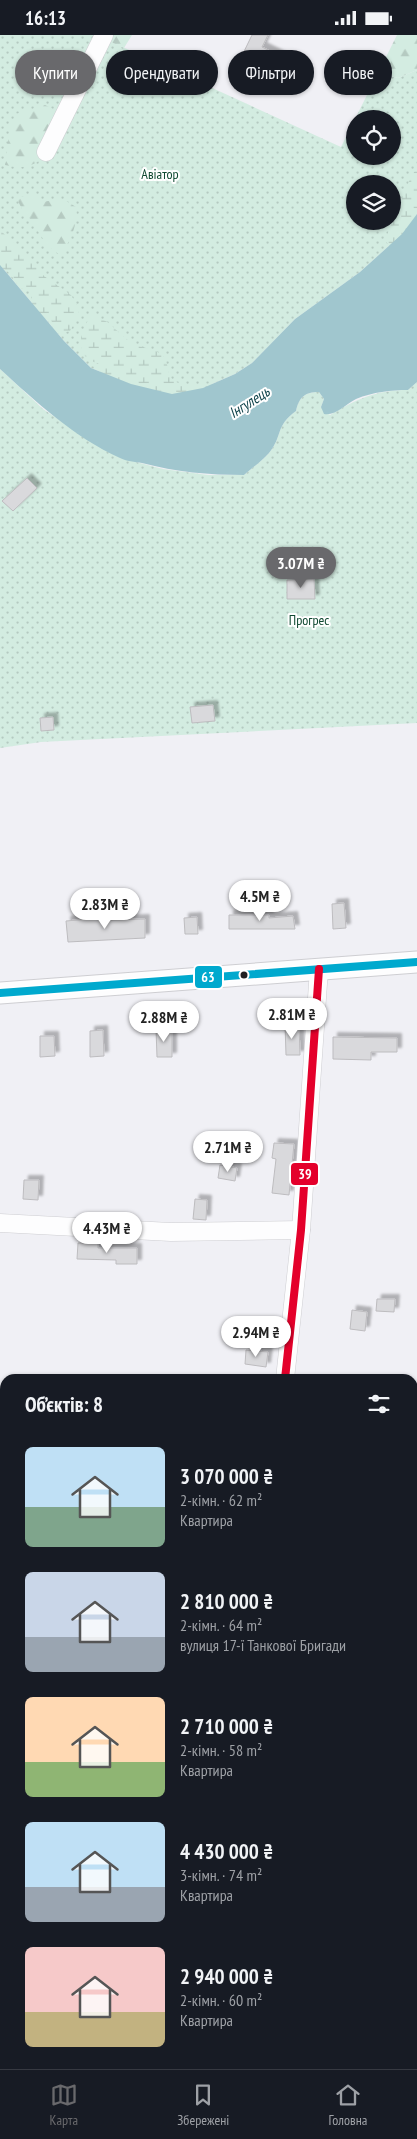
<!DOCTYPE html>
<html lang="uk">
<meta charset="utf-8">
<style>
:root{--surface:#171b24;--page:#242831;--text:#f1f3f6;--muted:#9ea1a6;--line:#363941;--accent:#69696c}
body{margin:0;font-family:"PT Sans Narrow",sans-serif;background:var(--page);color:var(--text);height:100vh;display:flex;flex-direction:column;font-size:19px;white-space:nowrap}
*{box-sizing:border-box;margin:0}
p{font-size:16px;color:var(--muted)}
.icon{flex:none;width:28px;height:28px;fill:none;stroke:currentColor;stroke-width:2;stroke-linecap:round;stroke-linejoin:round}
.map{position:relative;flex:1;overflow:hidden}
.details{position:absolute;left:0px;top:1339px;width:418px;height:696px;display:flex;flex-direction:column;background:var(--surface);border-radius:15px 15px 0 0;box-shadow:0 1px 4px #0004}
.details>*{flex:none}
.banner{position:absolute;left:15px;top:15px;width:388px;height:45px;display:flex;gap:10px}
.controls{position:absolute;left:346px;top:75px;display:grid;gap:10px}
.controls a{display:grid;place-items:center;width:55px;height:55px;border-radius:50%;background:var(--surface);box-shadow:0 1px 4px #0004;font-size:25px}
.price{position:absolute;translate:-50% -42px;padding:0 11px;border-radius:18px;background:#fff;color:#222;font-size:16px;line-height:32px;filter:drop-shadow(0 1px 2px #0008)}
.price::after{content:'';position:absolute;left:50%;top:30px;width:15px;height:11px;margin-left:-8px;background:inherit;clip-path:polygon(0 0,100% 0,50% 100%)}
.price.on{background:var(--accent);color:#fff}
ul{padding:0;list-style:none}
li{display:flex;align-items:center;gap:15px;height:125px;padding:0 25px}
li span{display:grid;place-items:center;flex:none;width:140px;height:100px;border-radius:8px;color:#555}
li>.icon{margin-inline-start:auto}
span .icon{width:60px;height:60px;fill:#fffc;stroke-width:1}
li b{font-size:21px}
h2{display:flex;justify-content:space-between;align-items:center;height:60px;padding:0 25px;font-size:21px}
.tag{padding:0 18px;border-radius:22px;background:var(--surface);box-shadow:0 1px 4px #0004;font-size:18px;line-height:45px}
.tag.on{background:var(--accent);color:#fff}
.status{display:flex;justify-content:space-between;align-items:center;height:35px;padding:0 25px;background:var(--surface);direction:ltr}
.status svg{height:14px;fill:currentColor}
.tabs{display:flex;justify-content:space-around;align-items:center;height:70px;border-top:1px solid var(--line);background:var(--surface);font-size:14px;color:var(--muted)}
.tabs a{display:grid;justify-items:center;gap:2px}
.tabs .on{color:var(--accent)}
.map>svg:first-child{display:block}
.grass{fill:url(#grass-dots);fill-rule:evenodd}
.forest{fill:url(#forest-firs)}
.wetland{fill:url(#wetland-marsh)}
.water{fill:#a0c6ce}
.building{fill:#d9d9dc;stroke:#bdbcbf;filter:url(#shadow)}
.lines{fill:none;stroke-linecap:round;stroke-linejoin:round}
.minor-casing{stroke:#ceced2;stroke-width:19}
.major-casing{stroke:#ceced2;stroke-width:23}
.minor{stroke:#fdfdfe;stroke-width:18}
.major{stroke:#fdfdfe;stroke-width:21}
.bus-1-casing{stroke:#fff;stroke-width:11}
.bus-2-casing{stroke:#fff;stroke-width:11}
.bus-1{stroke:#00a9ce;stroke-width:8}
.bus-2{stroke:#e4002b;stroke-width:8}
.bus-dot{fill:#202022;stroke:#fff;stroke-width:2}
.labels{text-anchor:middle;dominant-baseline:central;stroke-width:4;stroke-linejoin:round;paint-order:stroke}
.park-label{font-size:14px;fill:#104931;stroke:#fff}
.water-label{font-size:15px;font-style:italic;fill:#0f434a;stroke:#fff}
.line-badge{stroke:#fff;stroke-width:2}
.badge-label{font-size:14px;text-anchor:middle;font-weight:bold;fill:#fff}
</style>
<div class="status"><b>16:13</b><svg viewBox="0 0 49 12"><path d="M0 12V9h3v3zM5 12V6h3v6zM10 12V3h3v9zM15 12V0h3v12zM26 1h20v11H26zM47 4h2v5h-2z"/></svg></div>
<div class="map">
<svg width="417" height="2034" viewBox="0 0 417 2034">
<defs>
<pattern id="grass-dots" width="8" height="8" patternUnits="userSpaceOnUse" patternTransform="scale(1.25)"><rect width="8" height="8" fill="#d3ece1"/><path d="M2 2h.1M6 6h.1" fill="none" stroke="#b5cac1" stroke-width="1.8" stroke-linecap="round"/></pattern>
<pattern id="forest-firs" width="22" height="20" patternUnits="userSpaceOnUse" patternTransform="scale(1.25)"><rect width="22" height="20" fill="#d3ece1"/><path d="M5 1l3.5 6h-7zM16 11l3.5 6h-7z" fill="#b5cac1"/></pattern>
<pattern id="wetland-marsh" width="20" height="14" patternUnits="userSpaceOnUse" patternTransform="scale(1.25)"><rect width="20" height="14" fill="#d3ece1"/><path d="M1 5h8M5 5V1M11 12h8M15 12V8" fill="none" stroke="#b5cac1"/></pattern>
<filter id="shadow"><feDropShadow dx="4.5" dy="-4.5" stdDeviation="1" flood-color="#0004"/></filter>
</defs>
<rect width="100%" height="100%" fill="#f0f0f5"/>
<!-- grass -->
<g class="grass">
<path d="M0,0H104L103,3L341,112L378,38L398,43L417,35V179L402,199L360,237L295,284L252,328L235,339L203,353L131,349L91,333L64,306L0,230ZM355,84H392V121H355ZM355,149H392V186H355Z"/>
<path d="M0,334L43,374L95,409L121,423L163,434L208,440H244C252,433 262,426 269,418C283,401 275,391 296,376C299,362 305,357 319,357L324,364L321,372L330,380C357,364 376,355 408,355L417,347V688L41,707L0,713Z"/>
<polygon points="0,1617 5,1618 5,2030 63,2030 53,2034 0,2034"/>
</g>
<!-- forest -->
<g class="forest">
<polygon points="96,0 132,0 124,13"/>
<polygon points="397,0 417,0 417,35 398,43 378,38"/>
<path d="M45,70L63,79C50,110 46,140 5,130L10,92L16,79Z"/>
<path d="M40,160L42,167L63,164L76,172C79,189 69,207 61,221L47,210L28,181L24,178L16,162Z"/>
<polygon points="417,1894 417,2027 413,2029 412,1895"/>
<polygon points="63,2030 409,2030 400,2034 53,2034"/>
</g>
<!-- wetland -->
<g class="wetland">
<polygon points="417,134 417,196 392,215 385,205 412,139"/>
<path d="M0,195L27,221L44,241L71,260L78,272L79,279L70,296L49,300L50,293L54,290L50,284H40L32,272V255C15,259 15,235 0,233Z"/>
<path d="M91,280C97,282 104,285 109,288C117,295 123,303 133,308C143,314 156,313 164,322C169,330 167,341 174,346C181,351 206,348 216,349L185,370L100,338V329C72,322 80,298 91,280Z"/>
</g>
<!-- water -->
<path class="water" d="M417,179V347L408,355C391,355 373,357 356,364C346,369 336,381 324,379L321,372L324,364L319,357C305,357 299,362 296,376C275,391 283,401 269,418C262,426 252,433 244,440C209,440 176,437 142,428C135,427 126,426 120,423C75,403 35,366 0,334V230L64,306L91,333L131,349L172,359L203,353L235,339L252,328L295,284L360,237L402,199Z"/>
<!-- building -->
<g class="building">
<polygon points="252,0 268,0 262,12 291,26 277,53 236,33"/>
<polygon points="27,443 37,453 13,476 2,466"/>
<polygon points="314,544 315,564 287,564 287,545"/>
<polygon points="213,670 215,686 192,688 190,672"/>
<polygon points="53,682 54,695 41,696 40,683"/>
<polygon points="344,868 346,893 333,894 332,869"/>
<polygon points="229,880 269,880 269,883 293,881 295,894 229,894"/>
<polygon points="111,882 111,885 145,884 145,903 68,907 66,886"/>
<polygon points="197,882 198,899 185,899 184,883"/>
<polygon points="285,989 299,989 300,1020 286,1020"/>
<polygon points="156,994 172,994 172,1022 157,1022"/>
<polygon points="103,995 104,1021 90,1022 90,996"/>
<polygon points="40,1001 54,1001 55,1021 40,1022"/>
<polygon points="333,1002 397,1003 397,1017 371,1017 371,1025 333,1024"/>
<polygon points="274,1108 294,1109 289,1160 272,1158 276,1124 272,1123"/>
<polygon points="220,1130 237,1133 235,1146 218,1143"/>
<polygon points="24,1145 39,1145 38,1165 23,1164"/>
<polygon points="195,1164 207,1165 206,1185 193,1184"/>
<polygon points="78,1208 98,1208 98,1213 137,1213 137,1229 116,1229 116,1225 77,1224"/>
<polygon points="377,1264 395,1264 394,1277 376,1276"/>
<polygon points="352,1275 367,1277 365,1296 350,1294"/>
<polygon points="246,1315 268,1317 266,1332 245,1329"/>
</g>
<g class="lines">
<!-- minor casing -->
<g class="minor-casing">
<g id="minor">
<polyline points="46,117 104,0"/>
<polyline points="0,1188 171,1197 301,1195"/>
<polyline points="285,1344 301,1195 319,934"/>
<polyline points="0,1602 5,1604"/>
<polyline points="0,1624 5,1630"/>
<polyline points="10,2034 11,2030"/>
</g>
</g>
<!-- major casing -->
<g class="major-casing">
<polyline id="major" points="0,958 417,927"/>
</g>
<!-- minor -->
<use href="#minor" class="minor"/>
<!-- major -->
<use href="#major" class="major"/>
<!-- bus-1 casing -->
<g class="bus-1-casing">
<polyline id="bus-1" points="0,958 417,927"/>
</g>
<!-- bus-2 casing -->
<g class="bus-2-casing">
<polyline id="bus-2" points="285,1344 301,1195 319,934"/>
</g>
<!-- bus-1 -->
<use href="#bus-1" class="bus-1"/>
<!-- bus-2 -->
<use href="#bus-2" class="bus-2"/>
</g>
<!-- markers -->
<circle class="bus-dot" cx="244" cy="940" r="4.5"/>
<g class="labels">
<!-- park labels -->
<g class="park-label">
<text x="160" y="139">Авіатор</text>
<text x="309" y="585">Прогрес</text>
</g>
<!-- water labels -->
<g class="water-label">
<text transform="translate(249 367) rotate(-33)">Інгулець</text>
</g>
</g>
<g class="line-badge">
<rect x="194" y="930" width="29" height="24" rx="5" fill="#00a9ce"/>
<rect x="290" y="1127" width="29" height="24" rx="5" fill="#e4002b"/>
</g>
<g class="badge-label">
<text x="208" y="947">63</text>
<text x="305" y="1144">39</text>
</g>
</svg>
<div class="controls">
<a><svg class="icon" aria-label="locate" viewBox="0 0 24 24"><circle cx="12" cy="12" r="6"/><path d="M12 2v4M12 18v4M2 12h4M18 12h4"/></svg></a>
<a><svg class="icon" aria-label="layers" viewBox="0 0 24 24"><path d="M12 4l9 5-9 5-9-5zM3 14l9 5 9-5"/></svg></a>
</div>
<b class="price on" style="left:301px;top:554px">3.07M ₴</b>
<b class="price" style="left:260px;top:887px">4.5M ₴</b>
<b class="price" style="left:105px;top:895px">2.83M ₴</b>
<b class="price" style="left:292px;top:1005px">2.81M ₴</b>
<b class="price" style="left:164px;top:1008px">2.88M ₴</b>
<b class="price" style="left:228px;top:1138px">2.71M ₴</b>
<b class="price" style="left:107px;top:1219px">4.43M ₴</b>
<b class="price" style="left:256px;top:1323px">2.94M ₴</b>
<div class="banner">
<a class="tag on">Купити</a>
<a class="tag">Орендувати</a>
<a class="tag">Фільтри</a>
<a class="tag">Нове</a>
</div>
<section class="details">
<h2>Об’єктів: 8<svg class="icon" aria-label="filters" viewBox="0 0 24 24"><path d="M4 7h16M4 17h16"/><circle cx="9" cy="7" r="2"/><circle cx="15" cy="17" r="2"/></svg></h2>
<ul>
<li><span style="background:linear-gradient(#bfe0f5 60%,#7fa58c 0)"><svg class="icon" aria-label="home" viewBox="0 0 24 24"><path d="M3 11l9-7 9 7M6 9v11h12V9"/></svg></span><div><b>3 070 000 ₴</b><p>2-кімн. · 62 m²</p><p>Квартира</p></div></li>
<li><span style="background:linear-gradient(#c9d6e8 65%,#9aa5b1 0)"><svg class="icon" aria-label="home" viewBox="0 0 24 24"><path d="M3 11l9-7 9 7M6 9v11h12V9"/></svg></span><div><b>2 810 000 ₴</b><p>2-кімн. · 64 m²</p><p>вулиця 17-ї Танкової Бригади</p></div></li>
<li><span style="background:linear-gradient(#ffd9b3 65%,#8fb573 0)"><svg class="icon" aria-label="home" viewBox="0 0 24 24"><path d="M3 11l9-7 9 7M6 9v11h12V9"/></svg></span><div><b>2 710 000 ₴</b><p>2-кімн. · 58 m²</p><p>Квартира</p></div></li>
<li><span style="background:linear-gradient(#bfe0f5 65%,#9aa5b1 0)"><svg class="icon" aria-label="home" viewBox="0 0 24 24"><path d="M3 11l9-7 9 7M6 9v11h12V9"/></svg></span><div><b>4 430 000 ₴</b><p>3-кімн. · 74 m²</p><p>Квартира</p></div></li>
<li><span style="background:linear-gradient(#f6c9c9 65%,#c2b280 0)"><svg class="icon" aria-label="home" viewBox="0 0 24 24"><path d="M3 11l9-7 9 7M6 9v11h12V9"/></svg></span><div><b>2 940 000 ₴</b><p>2-кімн. · 60 m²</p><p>Квартира</p></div></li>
</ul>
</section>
</div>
<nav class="tabs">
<a class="on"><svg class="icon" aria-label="map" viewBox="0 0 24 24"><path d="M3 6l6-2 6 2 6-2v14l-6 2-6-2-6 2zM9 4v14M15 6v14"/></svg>Карта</a>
<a><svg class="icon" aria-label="saved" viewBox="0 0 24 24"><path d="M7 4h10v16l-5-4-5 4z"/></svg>Збережені</a>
<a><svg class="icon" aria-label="home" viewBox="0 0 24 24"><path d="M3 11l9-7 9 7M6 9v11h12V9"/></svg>Головна</a>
</nav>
